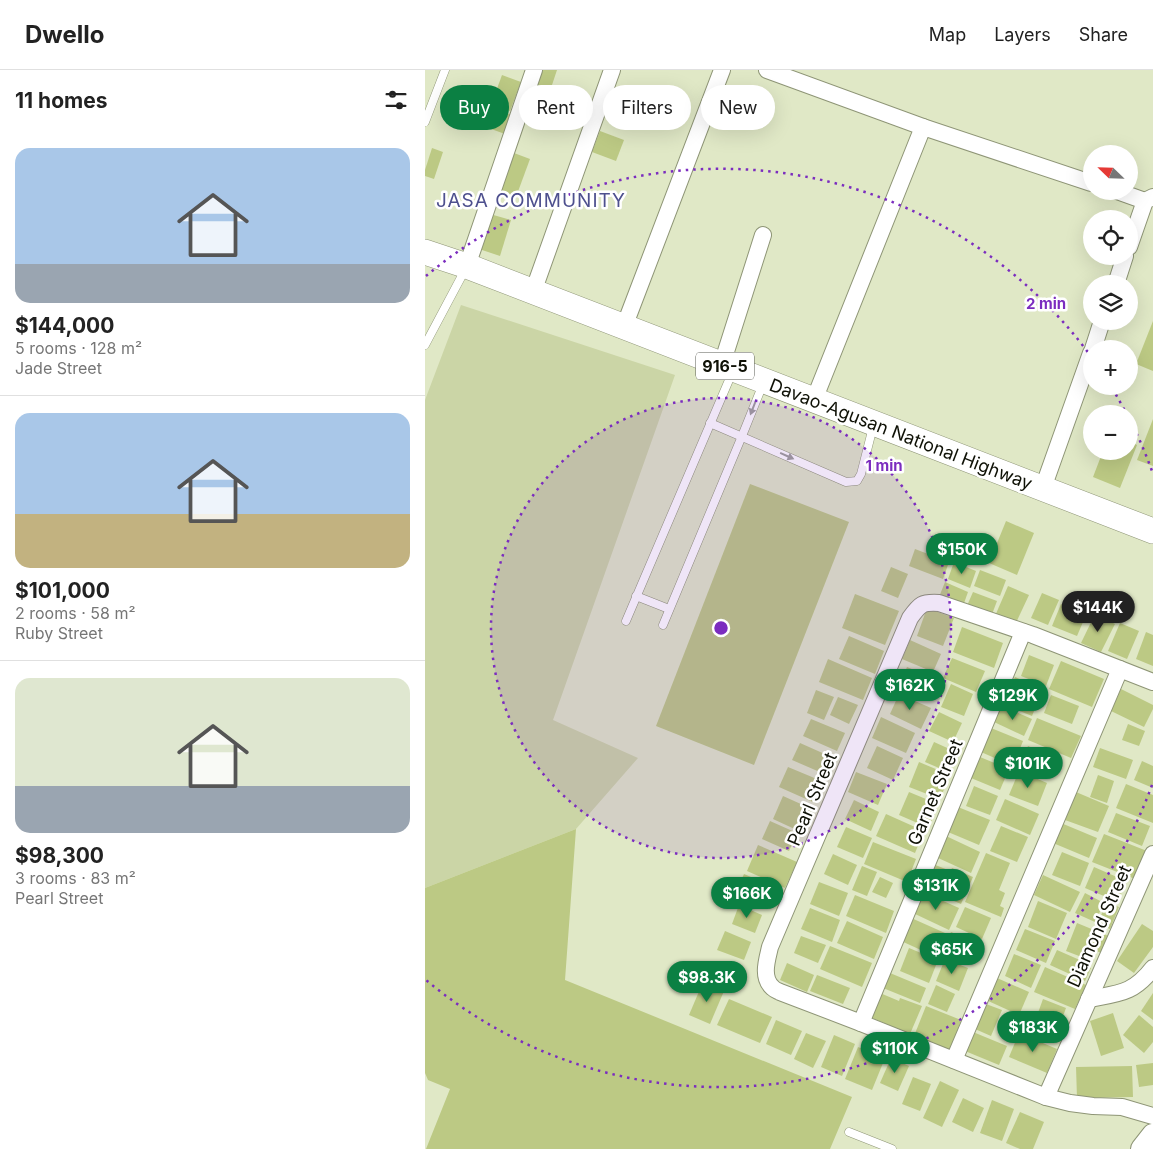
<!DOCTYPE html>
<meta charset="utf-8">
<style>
:root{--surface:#fff;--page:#f6f6f6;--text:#222;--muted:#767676;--line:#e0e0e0;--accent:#0b8043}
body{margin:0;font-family:Inter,sans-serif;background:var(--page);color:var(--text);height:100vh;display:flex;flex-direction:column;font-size:19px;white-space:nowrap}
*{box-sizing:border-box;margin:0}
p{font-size:16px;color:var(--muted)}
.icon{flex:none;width:28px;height:28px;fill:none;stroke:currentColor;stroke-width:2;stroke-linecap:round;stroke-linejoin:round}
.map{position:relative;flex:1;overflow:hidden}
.drawer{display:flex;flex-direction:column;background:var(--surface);width:425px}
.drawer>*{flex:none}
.guide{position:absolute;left:15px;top:15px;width:475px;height:45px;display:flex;gap:10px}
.needle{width:32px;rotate:293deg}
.controls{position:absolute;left:658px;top:75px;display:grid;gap:10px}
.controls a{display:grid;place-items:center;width:55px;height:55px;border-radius:50%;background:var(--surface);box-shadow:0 5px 20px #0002;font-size:25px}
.price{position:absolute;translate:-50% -42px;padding:0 11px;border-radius:18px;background:var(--accent);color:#fff;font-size:16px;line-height:32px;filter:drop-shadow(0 1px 2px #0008)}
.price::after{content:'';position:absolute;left:50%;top:30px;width:15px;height:11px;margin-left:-8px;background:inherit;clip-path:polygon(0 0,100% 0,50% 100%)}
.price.current{background:#222;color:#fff}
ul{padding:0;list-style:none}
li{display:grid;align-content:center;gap:10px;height:265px;padding:0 15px}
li+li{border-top:1px solid var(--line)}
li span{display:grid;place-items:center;height:155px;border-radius:15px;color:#555}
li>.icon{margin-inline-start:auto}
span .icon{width:90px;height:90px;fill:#fffc;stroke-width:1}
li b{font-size:21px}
h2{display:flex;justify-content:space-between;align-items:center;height:60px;padding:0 15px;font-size:21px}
.chip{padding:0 18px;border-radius:22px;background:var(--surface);box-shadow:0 5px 20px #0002;font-size:18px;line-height:45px}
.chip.current{background:var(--accent);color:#fff}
header{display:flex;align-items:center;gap:30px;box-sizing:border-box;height:70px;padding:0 25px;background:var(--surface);border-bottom:1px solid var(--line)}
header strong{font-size:24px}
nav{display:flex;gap:28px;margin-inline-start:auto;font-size:18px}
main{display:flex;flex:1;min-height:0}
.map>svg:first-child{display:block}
.green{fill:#cbd5a6}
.building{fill:#bcc984}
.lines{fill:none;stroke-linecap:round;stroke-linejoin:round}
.lane-casing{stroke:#8e9576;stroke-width:9}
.street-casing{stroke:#8e9576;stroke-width:18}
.secondary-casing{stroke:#8e9576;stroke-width:24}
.primary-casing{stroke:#8e9576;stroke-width:26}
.lane{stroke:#fff;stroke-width:8}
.street{stroke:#fff;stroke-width:16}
.secondary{stroke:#fff;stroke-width:22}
.primary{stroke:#fff;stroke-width:25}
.oneway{fill:#9fa09b}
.ring{fill:none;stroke:#7b2cbf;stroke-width:2.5;stroke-dasharray:2.5 5}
.labels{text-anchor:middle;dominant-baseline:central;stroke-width:5;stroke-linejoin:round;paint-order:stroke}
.shield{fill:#fff;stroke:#575851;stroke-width:1}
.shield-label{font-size:16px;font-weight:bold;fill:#0f1106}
.street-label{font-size:18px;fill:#0f1106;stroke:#fff}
.neighbourhood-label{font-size:19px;letter-spacing:1px;fill:#4e508e;stroke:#fff}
.centre{fill:#7b2cbf;stroke:#fff;stroke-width:2.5}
.ring-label{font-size:15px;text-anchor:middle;font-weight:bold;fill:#7b2cbf;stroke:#fff;stroke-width:5;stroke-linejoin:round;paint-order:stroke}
</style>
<header>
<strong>Dwello</strong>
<nav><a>Map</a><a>Layers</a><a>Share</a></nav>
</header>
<main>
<section class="drawer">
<h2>11 homes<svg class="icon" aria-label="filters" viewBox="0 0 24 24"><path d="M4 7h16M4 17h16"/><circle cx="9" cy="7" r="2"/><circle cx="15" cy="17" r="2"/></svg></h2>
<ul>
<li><span style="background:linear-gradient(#a9c7e8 75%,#9aa5b1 0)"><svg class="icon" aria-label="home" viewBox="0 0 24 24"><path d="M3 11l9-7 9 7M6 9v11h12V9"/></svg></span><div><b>$144,000</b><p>5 rooms · 128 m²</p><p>Jade Street</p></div></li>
<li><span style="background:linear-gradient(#a9c7e8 65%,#c2b280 0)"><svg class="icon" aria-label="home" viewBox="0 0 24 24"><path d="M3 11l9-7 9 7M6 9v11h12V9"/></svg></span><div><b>$101,000</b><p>2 rooms · 58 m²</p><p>Ruby Street</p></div></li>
<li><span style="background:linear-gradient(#dfe7d0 70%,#9aa5b1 0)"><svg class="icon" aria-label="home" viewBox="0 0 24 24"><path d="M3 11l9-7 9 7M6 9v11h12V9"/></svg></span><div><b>$98,300</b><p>3 rooms · 83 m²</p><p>Pearl Street</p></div></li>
</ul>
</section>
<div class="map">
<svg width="728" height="1079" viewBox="0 0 728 1079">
<rect width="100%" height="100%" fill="#e0e8c6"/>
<!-- green -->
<polygon class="green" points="36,235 250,305 128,650 213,688 151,759 0,818 0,330"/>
<!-- building -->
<g class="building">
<polygon points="115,0 132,0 118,42 103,37"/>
<polygon points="77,5 96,12 85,41 66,35"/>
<polygon points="31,20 45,25 38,43 25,38"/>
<polygon points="132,31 151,35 145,51 126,46"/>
<polygon points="61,36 87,45 80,64 55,55"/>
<polygon points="175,61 199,70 191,91 167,82"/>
<polygon points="7,78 18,82 9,109 0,106 0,100"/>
<polygon points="89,83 105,89 91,127 76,121"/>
<polygon points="65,144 86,150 75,186 54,179"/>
<polygon points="728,251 728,301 711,294"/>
<polygon points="728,349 728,396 712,390"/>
<polygon points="704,371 712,375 695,418 668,407 678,381 704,381"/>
<polygon points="325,414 424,452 329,695 231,656"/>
<polygon points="581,451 609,463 592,505 564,493"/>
<polygon points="490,479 524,492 518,509 484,496"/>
<polygon points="529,492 551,501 545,518 523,509"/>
<polygon points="466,497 483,504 473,528 456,521"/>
<polygon points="555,500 581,510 575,526 549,516"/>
<polygon points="520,512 543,522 538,536 514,527"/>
<polygon points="583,516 604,525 590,555 570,546"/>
<polygon points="548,522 572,531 566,547 541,538"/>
<polygon points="617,523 634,530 623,555 606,548"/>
<polygon points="430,524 474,541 460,575 417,558"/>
<polygon points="636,534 661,545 652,566 627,556"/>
<polygon points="502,538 529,548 518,576 492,566"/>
<polygon points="670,544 690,554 676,582 656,573"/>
<polygon points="695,553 714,561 702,589 683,581"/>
<polygon points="537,557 578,573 569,598 528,582"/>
<polygon points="721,562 728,565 728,596 711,589"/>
<polygon points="424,566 459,581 450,604 414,589"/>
<polygon points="485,570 516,584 508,602 477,589"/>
<polygon points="604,585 629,595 621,616 596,606"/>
<polygon points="527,588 560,601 551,622 518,608"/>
<polygon points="403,589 447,608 438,630 394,612"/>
<polygon points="636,591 679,609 667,637 624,619"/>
<polygon points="482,597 508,608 499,630 473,619"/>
<polygon points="590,607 618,619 607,646 578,634"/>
<polygon points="526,614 548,624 539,646 516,637"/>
<polygon points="696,619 728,635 728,639 719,657 686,641"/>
<polygon points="391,620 409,627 399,650 382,643"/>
<polygon points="474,624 506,638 496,659 465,644"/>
<polygon points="626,625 654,636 647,654 619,643"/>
<polygon points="413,627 433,635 424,654 405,645"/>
<polygon points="577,636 607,649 599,666 569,652"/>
<polygon points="514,642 537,653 528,672 504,661"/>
<polygon points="456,647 490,663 481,683 447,668"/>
<polygon points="612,648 656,666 646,688 603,670"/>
<polygon points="386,649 420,663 412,681 378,666"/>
<polygon points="703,654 720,661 714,676 697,670"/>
<polygon points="566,658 598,671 588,696 556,682"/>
<polygon points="509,672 529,681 521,701 500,692"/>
<polygon points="375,673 411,689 404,706 367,690"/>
<polygon points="452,676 478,688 468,710 442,698"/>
<polygon points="603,676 629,687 621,707 595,695"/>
<polygon points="675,678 708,690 701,709 668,697"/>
<polygon points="555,687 584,699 575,720 546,708"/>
<polygon points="717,691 728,696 728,718 709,710"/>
<polygon points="494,692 525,705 515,729 484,717"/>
<polygon points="363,697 399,712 390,733 354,717"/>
<polygon points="594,701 622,713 613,736 584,725"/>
<polygon points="431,702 462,714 453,735 423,722"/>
<polygon points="673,705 689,711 682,733 665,727"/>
<polygon points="701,714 728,725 728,753 691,738"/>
<polygon points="549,716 573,726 565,745 541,736"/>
<polygon points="484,722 513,734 504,758 474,745"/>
<polygon points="651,722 684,736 673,762 640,750"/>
<polygon points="358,726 387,739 376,762 348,749"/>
<polygon points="580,729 614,744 605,765 571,750"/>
<polygon points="429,730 454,742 446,761 420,749"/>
<polygon points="533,737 565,750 554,775 523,762"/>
<polygon points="691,743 725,756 717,776 683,762"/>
<polygon points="461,744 499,761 490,783 451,766"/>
<polygon points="345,751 372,763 364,781 337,769"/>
<polygon points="636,753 672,768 664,788 628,773"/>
<polygon points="576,756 603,767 592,792 565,781"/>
<polygon points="421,757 447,768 438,788 412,777"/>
<polygon points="151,759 140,910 427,1027 405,1079 1,1079 25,1019 3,1010 0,1003 0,818"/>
<polygon points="679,764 722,781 710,809 667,792"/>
<polygon points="521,766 555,782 546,803 511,787"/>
<polygon points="448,772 491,789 482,812 439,794"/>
<polygon points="333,775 372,792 360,818 322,801"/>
<polygon points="637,782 664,793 655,816 627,805"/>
<polygon points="561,783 585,793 574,820 580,823 575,836 579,838 576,847 540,832"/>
<polygon points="408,784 432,795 423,815 399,804"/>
<polygon points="508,794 523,800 515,820 500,814"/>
<polygon points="437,796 452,802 442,826 427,820"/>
<polygon points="669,797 701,811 693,832 660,818"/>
<polygon points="527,798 548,807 536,834 515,825"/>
<polygon points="319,804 354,819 345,839 310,824"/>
<polygon points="618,805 655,822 645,842 609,825"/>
<polygon points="455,807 468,813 461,828 447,822"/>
<polygon points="394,812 423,823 414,846 385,834"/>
<polygon points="498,822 534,838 524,860 488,843"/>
<polygon points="660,823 679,833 670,852 650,843"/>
<polygon points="430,825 469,841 461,863 421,846"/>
<polygon points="613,831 642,843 631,869 603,857"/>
<polygon points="681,832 694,837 685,859 673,854"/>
<polygon points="314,835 337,845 330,863 307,854"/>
<polygon points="540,837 566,848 557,869 531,857"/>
<polygon points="385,838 415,850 407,872 376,859"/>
<polygon points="484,847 520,863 509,886 474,870"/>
<polygon points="422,851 458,867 449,889 412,873"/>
<polygon points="652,853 686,867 679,884 666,879 662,889 641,881"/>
<polygon points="717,854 728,861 728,877 709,903 692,891"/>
<polygon points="600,859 630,871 621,893 591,880"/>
<polygon points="300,861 326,872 319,890 292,880"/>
<polygon points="526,862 553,873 543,893 517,882"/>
<polygon points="376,866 401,875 393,893 369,883"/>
<polygon points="405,876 447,893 437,917 395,899"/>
<polygon points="484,878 513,890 504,913 475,901"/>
<polygon points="632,880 657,891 656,894 666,898 660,911 625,895"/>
<polygon points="589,884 616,895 606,918 580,906"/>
<polygon points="520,889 543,898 534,921 511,911"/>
<polygon points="362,893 389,905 382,922 355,910"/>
<polygon points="620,897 661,915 650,939 609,922"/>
<polygon points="465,903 501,918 495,933 458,918"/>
<polygon points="392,905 425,918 418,934 385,921"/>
<polygon points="572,908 604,922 594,945 561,930"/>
<polygon points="278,912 299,921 285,954 264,945"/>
<polygon points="511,915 530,924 522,942 503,934"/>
<polygon points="455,923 474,931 475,928 497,936 485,964 445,947"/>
<polygon points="728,923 728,950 716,941"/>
<polygon points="304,929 347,947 335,973 292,955"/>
<polygon points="618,929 641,938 633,960 610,951"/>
<polygon points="561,934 577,940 566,966 550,959"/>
<polygon points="501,936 536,950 525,981 489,966"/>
<polygon points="688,943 699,978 676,986 665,951"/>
<polygon points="714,945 728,957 728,972 719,983 698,965"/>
<polygon points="351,950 377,961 366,985 341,974"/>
<polygon points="548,962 582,976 574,995 540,981"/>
<polygon points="381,963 401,971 388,998 369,989"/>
<polygon points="594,963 632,979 622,1003 584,987"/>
<polygon points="409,965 430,974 417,1006 396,997"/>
<polygon points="433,977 460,988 447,1020 420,1009"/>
<polygon points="466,988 484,996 473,1021 455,1013"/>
<polygon points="728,993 728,1015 714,1017 711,995"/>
<polygon points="707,996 708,1027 652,1028 651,997"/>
<polygon points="488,1007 506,1014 495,1041 477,1034"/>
<polygon points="515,1011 534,1020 517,1057 498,1048"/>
<polygon points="538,1028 559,1038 548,1062 527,1052"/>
<polygon points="567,1030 589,1039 577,1071 555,1063"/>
<polygon points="595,1042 619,1052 608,1079 595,1079 581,1073"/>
</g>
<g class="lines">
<!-- lane casing -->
<g class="lane-casing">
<g id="lane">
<polyline points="0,52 20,0"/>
<polyline points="0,275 41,198"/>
<polyline points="285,353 421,412 432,411 436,404 448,357"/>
<polyline points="211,526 244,539"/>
<polyline points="201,551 307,303"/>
<polyline points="238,555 317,366 338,314"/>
<polyline points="424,1062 467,1079"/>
</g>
</g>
<!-- street casing -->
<g class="street-casing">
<g id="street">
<polyline points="342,0 498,57"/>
<polyline points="692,121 720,131"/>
<polyline points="704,177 720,131 728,127"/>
<polyline points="42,196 109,0"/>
<polyline points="691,214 700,186"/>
<polyline points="108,222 187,0"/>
<polyline points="199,257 297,0"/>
<polyline points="668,279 677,251"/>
<polyline points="297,294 338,165"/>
<polyline points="389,330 498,57 666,113"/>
<polyline points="618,418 666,283"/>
<path d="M728,612L608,565L514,533C497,532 495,534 485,548L345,877C342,890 336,908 348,918C350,920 353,921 355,922L436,953L621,1027L645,1033L668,1036L697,1037L728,1046"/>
<path d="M664,929C694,923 708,924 728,898"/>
<polyline points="436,953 598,562"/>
<polyline points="529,990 695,599"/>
<polyline points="621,1027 728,784"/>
</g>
</g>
<!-- secondary casing -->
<g class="secondary-casing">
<polyline id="secondary" points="717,1079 728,1065"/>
</g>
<!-- primary casing -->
<g class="primary-casing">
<polyline id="primary" points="0,182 42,196 728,461"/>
</g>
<!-- lane -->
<use href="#lane" class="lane"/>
<!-- street -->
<use href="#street" class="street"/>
<!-- secondary -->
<use href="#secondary" class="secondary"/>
<!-- primary -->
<use href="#primary" class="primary"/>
</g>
<!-- one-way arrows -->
<defs><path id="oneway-solid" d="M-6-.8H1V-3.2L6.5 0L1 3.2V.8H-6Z" transform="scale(1.25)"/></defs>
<g class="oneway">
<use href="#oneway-solid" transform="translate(328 338) rotate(111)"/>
<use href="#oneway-solid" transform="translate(362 386) rotate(24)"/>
</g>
<!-- distance rings -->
<circle cx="296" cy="558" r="230" fill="#7b2cbf" fill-opacity=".12"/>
<g class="ring">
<circle cx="296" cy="558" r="230"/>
<path d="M727 715A459 459 0 0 1 1 910M1 206A459 459 0 0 1 665 285M687 318A459 459 0 0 1 701 343M705 350A459 459 0 0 1 727 401"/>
</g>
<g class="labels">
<!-- shield labels -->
<rect class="shield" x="271" y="282.5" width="58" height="27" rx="4"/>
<g class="shield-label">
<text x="300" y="296">916-5</text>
</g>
<!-- street labels -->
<g class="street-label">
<text transform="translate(476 364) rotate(21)">Davao-Agusan National Highway</text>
<text transform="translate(510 722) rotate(-67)">Garnet Street</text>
<text transform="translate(387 729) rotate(-67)">Pearl Street</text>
<text transform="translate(674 856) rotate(-66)">Diamond Street</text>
</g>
<!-- neighbourhood labels -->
<g class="neighbourhood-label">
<text x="106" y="130">JASA COMMUNITY</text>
</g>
</g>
<circle cx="296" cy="558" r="8" class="centre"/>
<g class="ring-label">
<text x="621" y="239">2 min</text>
<text x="459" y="401">1 min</text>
</g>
</svg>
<div class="controls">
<a><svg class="needle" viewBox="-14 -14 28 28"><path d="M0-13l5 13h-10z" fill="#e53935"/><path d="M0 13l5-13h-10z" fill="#767676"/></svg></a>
<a><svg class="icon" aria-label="locate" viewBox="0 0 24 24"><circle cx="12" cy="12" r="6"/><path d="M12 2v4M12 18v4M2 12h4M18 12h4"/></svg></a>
<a><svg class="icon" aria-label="layers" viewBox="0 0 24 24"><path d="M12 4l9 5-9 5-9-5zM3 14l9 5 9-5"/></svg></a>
<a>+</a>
<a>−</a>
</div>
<b class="price" style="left:537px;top:505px">$150K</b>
<b class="price current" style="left:673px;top:563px">$144K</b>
<b class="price" style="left:485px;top:641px">$162K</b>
<b class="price" style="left:588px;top:651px">$129K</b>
<b class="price" style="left:603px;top:719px">$101K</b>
<b class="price" style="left:511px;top:841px">$131K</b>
<b class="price" style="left:322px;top:849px">$166K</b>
<b class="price" style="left:527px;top:905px">$65K</b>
<b class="price" style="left:282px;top:933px">$98.3K</b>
<b class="price" style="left:608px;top:983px">$183K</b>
<b class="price" style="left:470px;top:1004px">$110K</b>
<div class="guide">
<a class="chip current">Buy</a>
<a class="chip">Rent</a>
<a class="chip">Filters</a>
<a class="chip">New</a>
</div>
</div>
</main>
